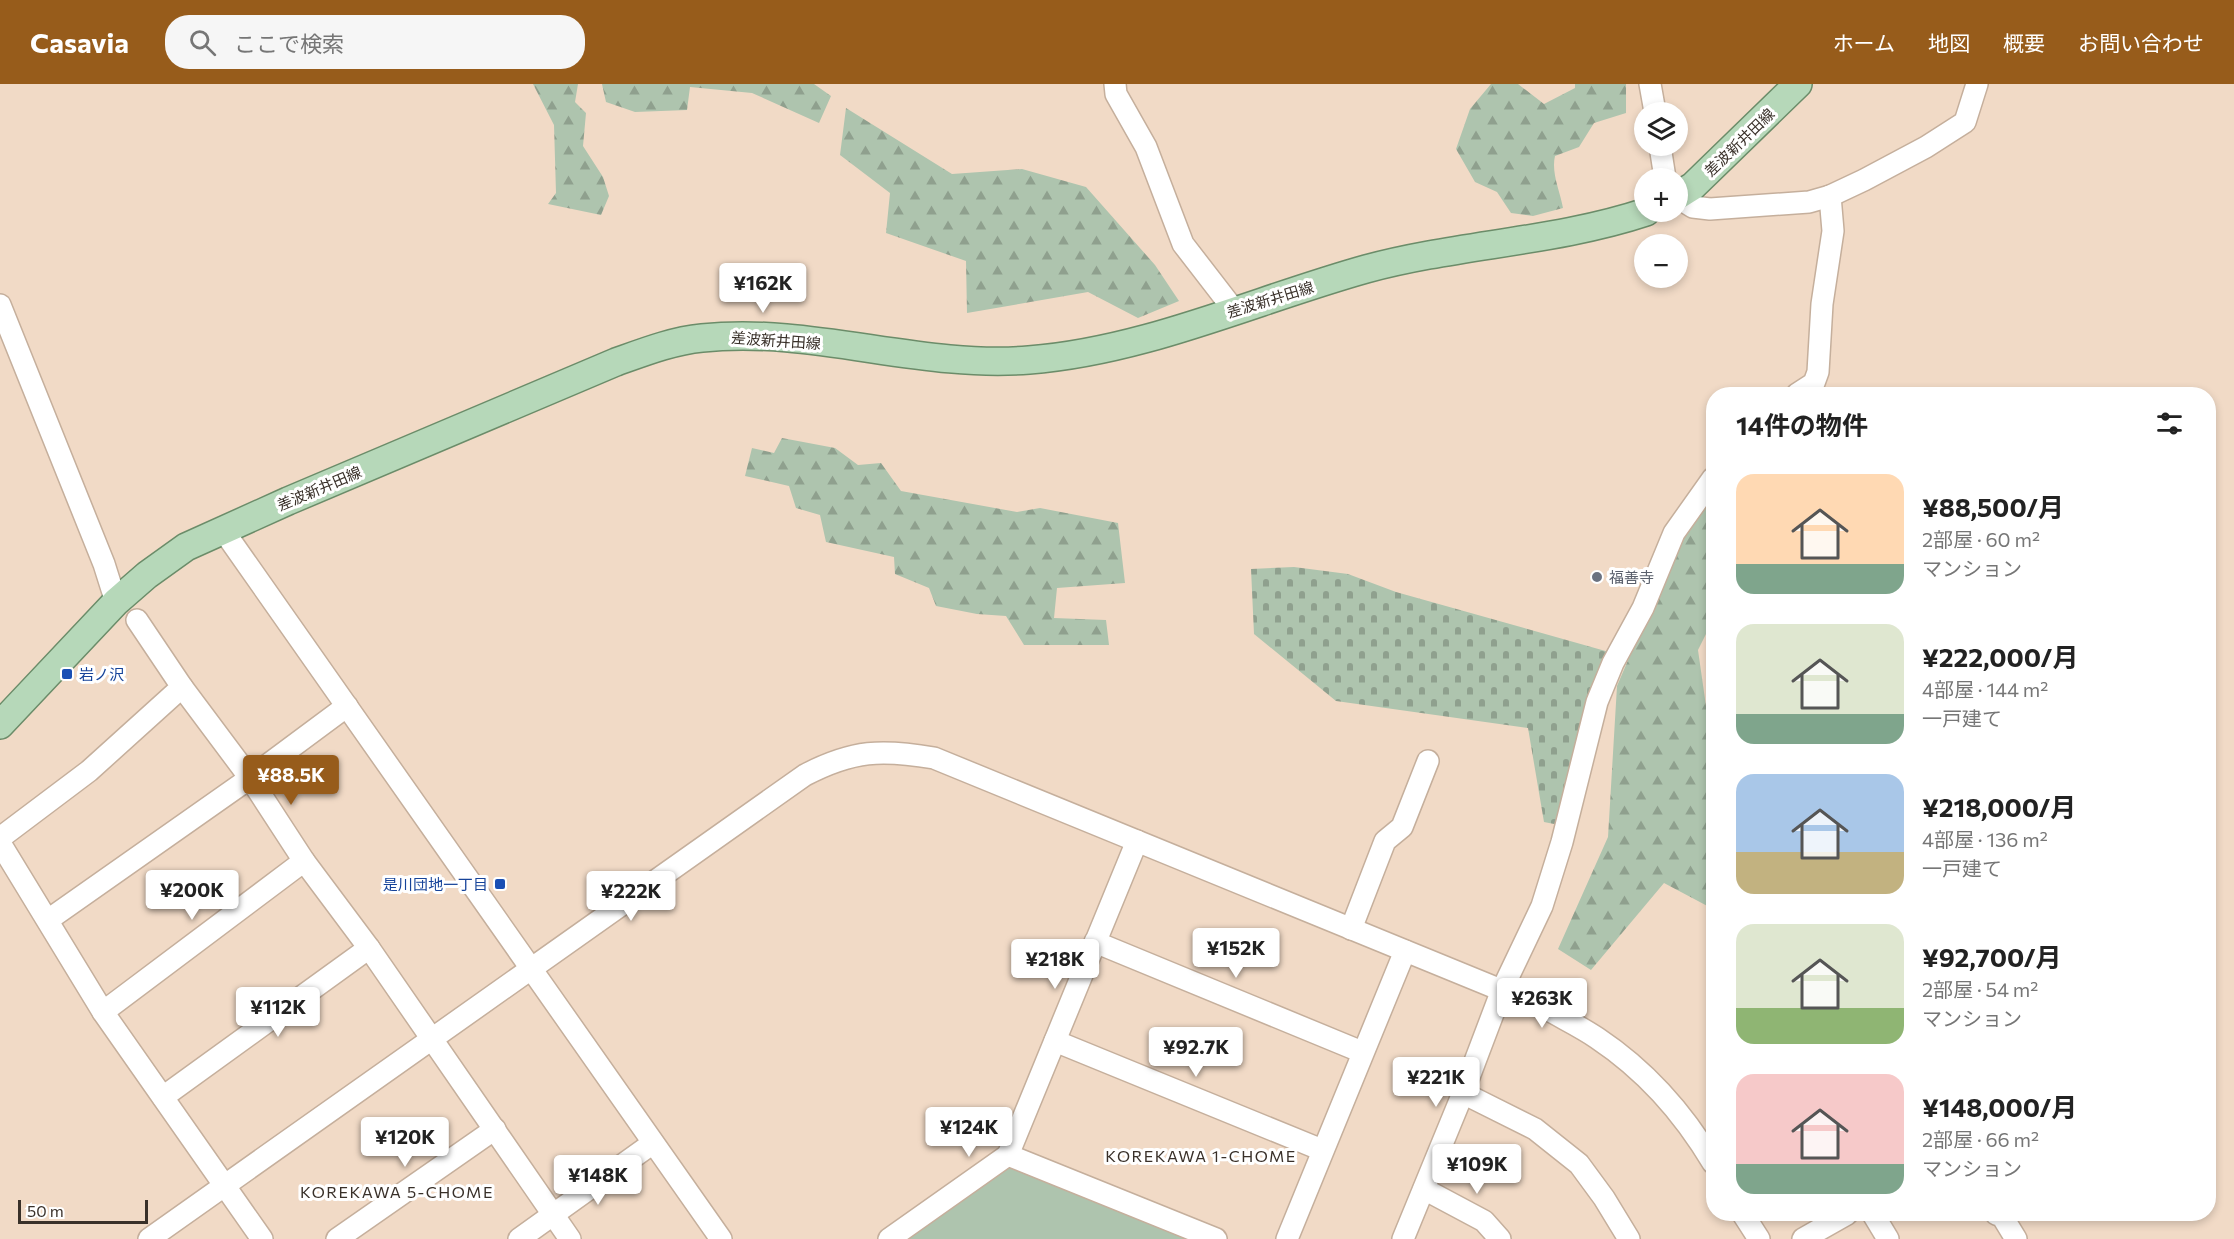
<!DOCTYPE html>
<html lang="ja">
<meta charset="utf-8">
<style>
:root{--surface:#fff;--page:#f6f6f6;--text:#222;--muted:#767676;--accent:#975c1b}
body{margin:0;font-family:Commissioner,"Noto Sans JP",sans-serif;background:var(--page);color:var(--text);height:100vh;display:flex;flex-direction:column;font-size:22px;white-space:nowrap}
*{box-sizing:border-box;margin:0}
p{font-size:20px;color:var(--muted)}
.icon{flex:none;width:33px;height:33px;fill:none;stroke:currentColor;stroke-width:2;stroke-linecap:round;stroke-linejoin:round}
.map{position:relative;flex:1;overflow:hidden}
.details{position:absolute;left:1706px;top:303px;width:510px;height:834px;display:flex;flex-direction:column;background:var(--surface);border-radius:24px;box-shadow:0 3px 9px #0003}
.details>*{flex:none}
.fabs{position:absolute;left:1634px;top:18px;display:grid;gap:12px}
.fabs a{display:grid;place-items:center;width:54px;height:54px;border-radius:50%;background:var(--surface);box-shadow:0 3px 9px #0003;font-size:30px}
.scale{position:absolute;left:18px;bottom:15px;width:130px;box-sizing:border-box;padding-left:6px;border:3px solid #393029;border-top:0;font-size:16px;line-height:21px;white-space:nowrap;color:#393029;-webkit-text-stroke:4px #fff;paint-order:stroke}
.price{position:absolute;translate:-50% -51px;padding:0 14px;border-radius:6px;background:#fff;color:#222;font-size:20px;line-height:39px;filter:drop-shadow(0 2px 3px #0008)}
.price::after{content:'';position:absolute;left:50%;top:36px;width:18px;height:14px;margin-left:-9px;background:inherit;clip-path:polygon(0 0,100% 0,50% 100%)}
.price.on{background:var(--accent);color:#fff}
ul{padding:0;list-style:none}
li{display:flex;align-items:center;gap:18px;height:150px;padding:0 30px}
li span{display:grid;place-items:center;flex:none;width:168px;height:120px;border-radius:18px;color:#555}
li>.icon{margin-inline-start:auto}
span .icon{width:72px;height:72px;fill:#fffc;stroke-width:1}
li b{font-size:26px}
h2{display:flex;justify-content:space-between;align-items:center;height:72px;padding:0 30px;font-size:26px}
header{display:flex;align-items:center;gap:36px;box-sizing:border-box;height:84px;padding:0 30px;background:var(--accent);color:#fff}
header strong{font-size:28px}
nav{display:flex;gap:33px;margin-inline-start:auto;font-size:21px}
.search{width:420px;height:54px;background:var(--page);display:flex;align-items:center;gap:15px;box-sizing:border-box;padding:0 21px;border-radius:24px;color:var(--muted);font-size:22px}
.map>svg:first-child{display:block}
.forest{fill:url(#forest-firs)}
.cemetery{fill:url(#cemetery-stones)}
.park{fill:#aec4ae}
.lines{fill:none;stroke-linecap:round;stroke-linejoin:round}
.minor-casing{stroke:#c5af9c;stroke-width:24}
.major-casing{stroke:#6b8c69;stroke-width:30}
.minor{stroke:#fff;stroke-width:21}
.major{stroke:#b6d8b9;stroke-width:27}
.worship-dot{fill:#6b7280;stroke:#fff;stroke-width:2}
.transit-dot{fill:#1a4fb4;stroke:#fff;stroke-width:2}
.labels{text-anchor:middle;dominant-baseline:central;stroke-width:6;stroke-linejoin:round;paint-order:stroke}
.street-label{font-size:15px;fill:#393029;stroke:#fff}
.worship-label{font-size:15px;fill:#5b616d;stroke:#fff;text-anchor:start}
.transit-label{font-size:15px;fill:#164399;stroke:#fff;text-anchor:start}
.neighbourhood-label{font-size:16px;letter-spacing:1.5px;fill:#393029;stroke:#fff}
</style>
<header>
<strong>Casavia</strong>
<div class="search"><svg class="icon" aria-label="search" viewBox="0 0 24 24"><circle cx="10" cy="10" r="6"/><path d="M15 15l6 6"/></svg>ここで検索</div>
<nav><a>ホーム</a><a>地図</a><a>概要</a><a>お問い合わせ</a></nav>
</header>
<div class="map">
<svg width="2234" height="1155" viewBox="0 0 2234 1155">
<defs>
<pattern id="forest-firs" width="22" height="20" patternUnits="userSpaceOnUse" patternTransform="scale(1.5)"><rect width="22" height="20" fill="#aec4ae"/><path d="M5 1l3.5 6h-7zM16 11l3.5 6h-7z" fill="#8fa08e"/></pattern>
<pattern id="cemetery-stones" width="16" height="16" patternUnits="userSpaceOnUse" patternTransform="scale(1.5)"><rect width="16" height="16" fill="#aec4ae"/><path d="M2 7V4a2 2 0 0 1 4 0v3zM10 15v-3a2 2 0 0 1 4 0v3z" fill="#8fa08e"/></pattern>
</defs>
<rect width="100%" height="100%" fill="#f1dac6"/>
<!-- forest -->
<g class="forest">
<polygon points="533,0 578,0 575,18 586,29 583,62 603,93 609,112 601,131 548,120 556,109 554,41"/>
<polygon points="602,0 814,0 831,12 819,39 752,9 690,3 687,26 635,28 606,18"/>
<path d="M1491,0H1518L1544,20L1575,4V0H1626V29L1594,39L1579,63L1555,72C1551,89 1560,107 1563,124L1533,132L1511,129L1497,108L1475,98L1456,65L1470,25Z"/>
<polygon points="846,24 952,90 1022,85 1086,103 1155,181 1179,217 1138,234 1088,208 967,229 966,177 886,149 890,109 840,71"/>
<polygon points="782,354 835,364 858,381 881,379 901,407 1017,428 1040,424 1118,439 1125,499 1057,504 1054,534 1106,536 1109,561 1024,561 1006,532 977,530 936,522 929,504 895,490 894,473 826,458 820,431 796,424 789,402 745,392 752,364 774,369"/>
<polygon points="1713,413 1713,536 1698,566 1713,671 1713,825 1664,799 1591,886 1558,865 1608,753 1617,602 1675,466"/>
</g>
<!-- cemetery -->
<polygon class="cemetery" points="1294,483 1348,490 1396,508 1609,568 1559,741 1544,738 1528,644 1336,617 1254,550 1251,485"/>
<!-- park -->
<polygon class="park" points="1018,1082 1194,1155 906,1155 1008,1084"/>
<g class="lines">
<!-- minor casing -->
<g class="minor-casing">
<g id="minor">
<polyline points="1115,0 1116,10 1146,63 1183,160 1234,226"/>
<polyline points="1650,0 1655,28"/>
<polyline points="1660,62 1665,94"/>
<polyline points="1677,113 1693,123 1710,125 1809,118 1830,112 1864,96 1926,63 1965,38 1977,0"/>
<polyline points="0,221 104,480 116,518"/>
<polyline points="1797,310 1814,299 1818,288 1822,220 1833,147 1830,112"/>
<polyline points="223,446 721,1155"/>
<polyline points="182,603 250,694 304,777 369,864 570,1155"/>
<polyline points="0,754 89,687 182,603 137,536"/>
<polyline points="0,759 103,928 262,1155"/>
<polyline points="48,836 250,694 347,622"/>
<polyline points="1351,845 1385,757 1402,743 1428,677"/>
<polyline points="1095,858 1362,968"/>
<polyline points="103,928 304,777"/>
<polyline points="1055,957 1322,1066"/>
<polyline points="1463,1009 1535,1045 1579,1080 1604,1114 1629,1155"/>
<polyline points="163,1013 369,864"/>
<polyline points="1008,1071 1216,1155"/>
<polyline points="1424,1105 1484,1137 1500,1155"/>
<polyline points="1743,1130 1759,1155"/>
<polyline points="1873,1130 1888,1155"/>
<polyline points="1996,1130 2002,1132 2016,1155"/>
<path d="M149,1155L805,691C853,666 882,665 934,674L1545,924C1562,934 1581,943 1597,954C1645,986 1684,1030 1713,1079"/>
<polyline points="337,1155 495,1045"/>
<polyline points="519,1155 653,1059"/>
<polyline points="889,1155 1008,1071 1137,757"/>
<polyline points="1287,1155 1405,867"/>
<polyline points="1403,1155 1463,1009 1502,906 1542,822 1562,758 1597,618 1613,579 1643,524 1674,449 1713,394"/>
<polyline points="1803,1155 1847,1130"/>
</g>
</g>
<!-- major casing -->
<g class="major-casing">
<g id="major">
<polyline points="1677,112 1693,102 1798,0"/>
<path d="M0,641L116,518L147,491L186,463L288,417L616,278C644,268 672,257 702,254C811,242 920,285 1029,276C1145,267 1255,216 1366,185C1458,160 1556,158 1646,128"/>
</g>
</g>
<!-- minor -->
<use href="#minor" class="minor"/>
<!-- major -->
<use href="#major" class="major"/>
</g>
<!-- markers -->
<circle class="worship-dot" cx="1597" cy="493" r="6"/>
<g class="transit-dot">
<rect x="61" y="584" width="12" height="12" rx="3"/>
<rect x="494" y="794" width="12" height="12" rx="3"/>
</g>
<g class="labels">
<!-- street labels -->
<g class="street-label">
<text transform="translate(1739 58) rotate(-44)">差波新井田線</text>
<text transform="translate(1270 215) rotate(-17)">差波新井田線</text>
<text transform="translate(776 256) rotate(4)">差波新井田線</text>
<text transform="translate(319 404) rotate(-23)">差波新井田線</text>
</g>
<!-- worship labels -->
<g class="worship-label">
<text x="1609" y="493">福善寺</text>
</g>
<!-- transit labels -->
<g class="transit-label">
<text x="79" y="590">岩ノ沢</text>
<text x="488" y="800" text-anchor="end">是川団地一丁目</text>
</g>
<!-- neighbourhood labels -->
<g class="neighbourhood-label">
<text x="1201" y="1071">KOREKAWA 1-CHOME</text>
<text x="397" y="1107">KOREKAWA 5-CHOME</text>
</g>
</g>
</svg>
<div class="fabs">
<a><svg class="icon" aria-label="layers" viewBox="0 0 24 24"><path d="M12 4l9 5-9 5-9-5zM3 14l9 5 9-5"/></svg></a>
<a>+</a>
<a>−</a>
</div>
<div class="scale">50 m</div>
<b class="price" style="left:763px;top:230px">¥162K</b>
<b class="price on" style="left:291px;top:722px">¥88.5K</b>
<b class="price" style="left:192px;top:837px">¥200K</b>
<b class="price" style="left:631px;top:838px">¥222K</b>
<b class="price" style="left:1236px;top:895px">¥152K</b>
<b class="price" style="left:1055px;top:906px">¥218K</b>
<b class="price" style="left:1542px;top:945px">¥263K</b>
<b class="price" style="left:278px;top:954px">¥112K</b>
<b class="price" style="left:1196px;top:994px">¥92.7K</b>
<b class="price" style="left:1436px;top:1024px">¥221K</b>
<b class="price" style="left:969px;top:1074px">¥124K</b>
<b class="price" style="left:405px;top:1084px">¥120K</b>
<b class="price" style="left:1477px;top:1111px">¥109K</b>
<b class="price" style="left:598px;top:1122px">¥148K</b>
<section class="details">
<h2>14件の物件<svg class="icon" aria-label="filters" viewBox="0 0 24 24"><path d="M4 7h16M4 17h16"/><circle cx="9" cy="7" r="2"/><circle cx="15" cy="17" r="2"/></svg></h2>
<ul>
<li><span style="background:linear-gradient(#ffd9b3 75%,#7fa58c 0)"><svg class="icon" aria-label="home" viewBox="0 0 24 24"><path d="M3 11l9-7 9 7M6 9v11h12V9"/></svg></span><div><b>¥88,500/月</b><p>2部屋 · 60 m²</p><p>マンション</p></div></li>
<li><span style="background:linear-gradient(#dfe7d0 75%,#7fa58c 0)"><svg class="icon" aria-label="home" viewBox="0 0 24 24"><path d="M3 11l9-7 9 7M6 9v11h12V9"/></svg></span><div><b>¥222,000/月</b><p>4部屋 · 144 m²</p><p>一戸建て</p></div></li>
<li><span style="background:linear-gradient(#a9c7e8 65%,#c2b280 0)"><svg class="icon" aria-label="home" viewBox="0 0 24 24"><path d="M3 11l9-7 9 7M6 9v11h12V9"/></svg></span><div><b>¥218,000/月</b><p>4部屋 · 136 m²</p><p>一戸建て</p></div></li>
<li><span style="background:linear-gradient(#dfe7d0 70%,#8fb573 0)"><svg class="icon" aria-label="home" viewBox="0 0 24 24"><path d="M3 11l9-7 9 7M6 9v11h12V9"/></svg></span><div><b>¥92,700/月</b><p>2部屋 · 54 m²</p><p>マンション</p></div></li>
<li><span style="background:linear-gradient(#f6c9c9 75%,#7fa58c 0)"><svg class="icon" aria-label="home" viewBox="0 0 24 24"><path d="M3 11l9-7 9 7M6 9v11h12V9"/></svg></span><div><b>¥148,000/月</b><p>2部屋 · 66 m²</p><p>マンション</p></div></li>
</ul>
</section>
</div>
